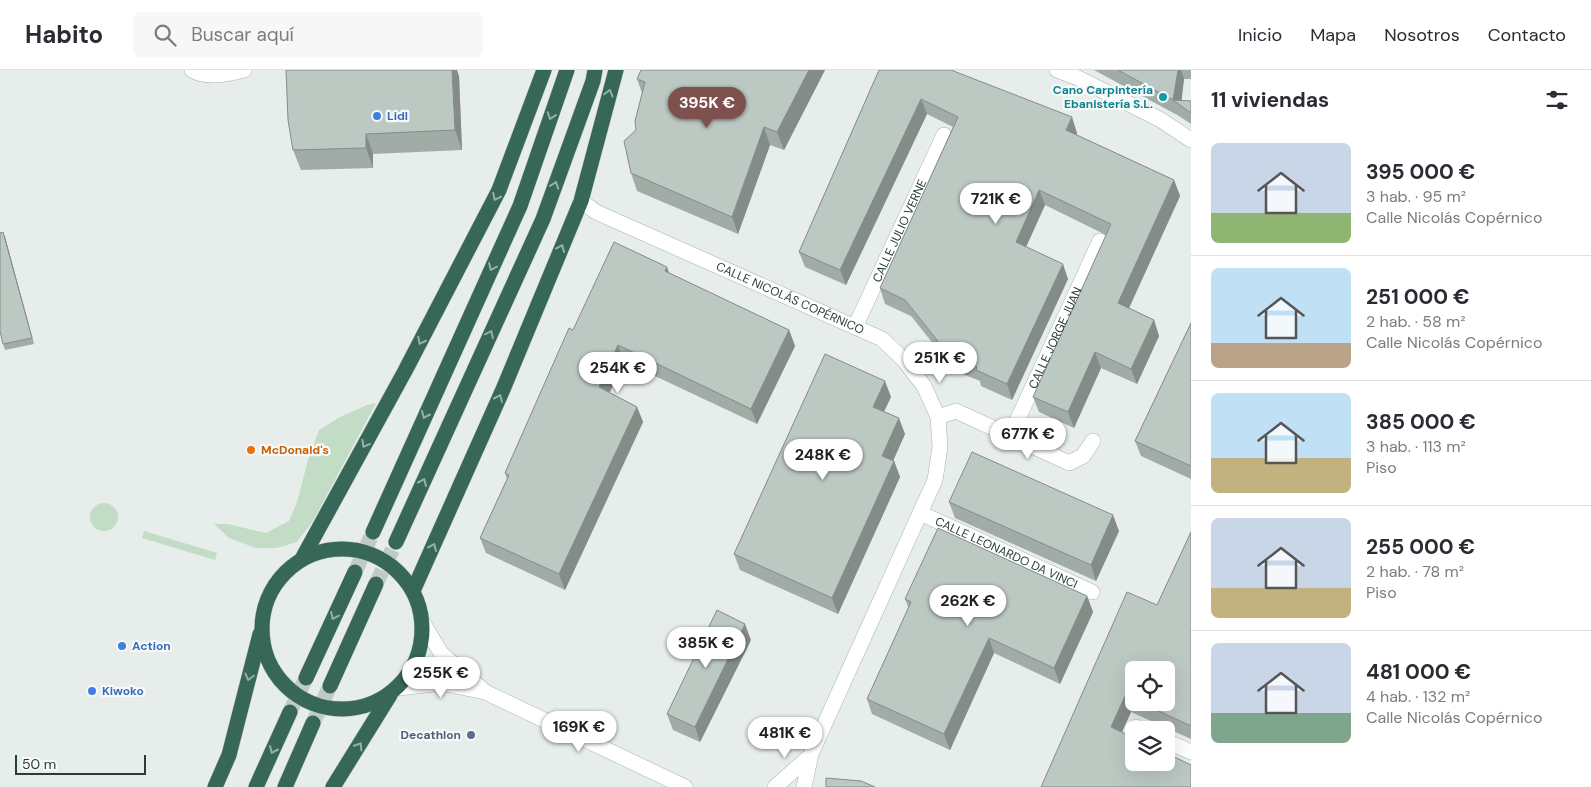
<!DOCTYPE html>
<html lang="es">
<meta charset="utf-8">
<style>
:root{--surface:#fff;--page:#f7f7f7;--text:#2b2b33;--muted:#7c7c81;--line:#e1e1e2;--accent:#7e514e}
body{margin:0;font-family:"DM Sans",sans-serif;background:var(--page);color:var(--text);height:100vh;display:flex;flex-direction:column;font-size:19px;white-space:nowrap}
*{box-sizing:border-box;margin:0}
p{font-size:16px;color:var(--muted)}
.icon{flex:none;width:28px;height:28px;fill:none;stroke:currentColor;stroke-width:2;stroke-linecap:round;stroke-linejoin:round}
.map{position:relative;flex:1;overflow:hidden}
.details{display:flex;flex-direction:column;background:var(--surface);width:400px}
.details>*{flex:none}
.tools{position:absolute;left:1125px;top:591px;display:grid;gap:10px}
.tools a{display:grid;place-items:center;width:50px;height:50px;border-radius:8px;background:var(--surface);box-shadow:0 5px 20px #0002;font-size:25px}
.scale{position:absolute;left:15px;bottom:12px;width:131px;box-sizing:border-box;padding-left:5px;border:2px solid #273e35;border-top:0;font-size:14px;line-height:18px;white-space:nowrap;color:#273e35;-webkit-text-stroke:4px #f7faf8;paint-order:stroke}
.price{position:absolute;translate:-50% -42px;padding:0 11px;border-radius:18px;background:#fff;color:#222;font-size:16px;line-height:32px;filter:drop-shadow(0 1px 2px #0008)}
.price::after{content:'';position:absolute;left:50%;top:30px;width:15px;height:11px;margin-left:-8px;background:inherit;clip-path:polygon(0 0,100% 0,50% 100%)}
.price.active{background:var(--accent);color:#fff}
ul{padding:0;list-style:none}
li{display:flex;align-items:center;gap:15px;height:125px;padding:0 20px}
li+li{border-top:1px solid var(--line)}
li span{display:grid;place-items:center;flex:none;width:140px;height:100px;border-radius:8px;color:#555}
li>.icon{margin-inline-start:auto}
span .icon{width:60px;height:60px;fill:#fffc;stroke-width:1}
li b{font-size:21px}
h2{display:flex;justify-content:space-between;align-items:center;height:60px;padding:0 20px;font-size:21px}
header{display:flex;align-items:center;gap:30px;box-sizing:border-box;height:70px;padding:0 25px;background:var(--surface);border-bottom:1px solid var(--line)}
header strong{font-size:24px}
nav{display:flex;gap:28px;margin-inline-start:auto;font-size:18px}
.search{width:350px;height:45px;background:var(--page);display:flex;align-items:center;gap:12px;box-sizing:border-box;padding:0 18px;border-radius:8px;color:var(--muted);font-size:19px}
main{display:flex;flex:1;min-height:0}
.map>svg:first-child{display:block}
.green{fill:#c2dcc6}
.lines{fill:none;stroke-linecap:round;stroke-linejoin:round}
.highway-tunnel{stroke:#c0cac6;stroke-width:15;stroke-dasharray:15 8;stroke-linecap:butt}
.minor-casing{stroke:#a9b5b0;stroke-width:16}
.highway-casing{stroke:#c3c9c6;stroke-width:16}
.minor{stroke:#fff;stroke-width:15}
.highway{stroke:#366758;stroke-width:15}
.wall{fill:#a2aca7;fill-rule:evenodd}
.shaded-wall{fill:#848c88}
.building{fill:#bcc8c2;stroke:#848c88}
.oneway{stroke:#96b0a8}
.culture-dot{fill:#0f9aa8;stroke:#f7faf8;stroke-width:2}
.shop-dot{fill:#3f7fe0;stroke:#f7faf8;stroke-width:2}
.food-dot{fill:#e8710a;stroke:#f7faf8;stroke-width:2}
.service-dot{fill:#5c6f8a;stroke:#f7faf8;stroke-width:2}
.labels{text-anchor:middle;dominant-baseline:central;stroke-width:4.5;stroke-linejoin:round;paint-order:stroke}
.culture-label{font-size:12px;font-weight:bold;fill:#0d838f;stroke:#f7faf8;text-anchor:end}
.shop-label{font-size:12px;font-weight:bold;fill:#366cbe;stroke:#f7faf8;text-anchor:start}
.street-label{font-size:12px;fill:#273e35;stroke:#f7faf8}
.food-label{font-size:12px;font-weight:bold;fill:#c56008;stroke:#f7faf8;text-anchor:start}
.service-label{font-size:12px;font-weight:bold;fill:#4e5e75;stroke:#f7faf8;text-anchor:end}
</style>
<header>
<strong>Habito</strong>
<div class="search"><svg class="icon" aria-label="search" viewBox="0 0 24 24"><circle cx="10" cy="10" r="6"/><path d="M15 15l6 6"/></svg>Buscar aquí</div>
<nav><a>Inicio</a><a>Mapa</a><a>Nosotros</a><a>Contacto</a></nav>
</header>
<main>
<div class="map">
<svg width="1191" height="717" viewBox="0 0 1191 717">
<rect width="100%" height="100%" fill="#e6edea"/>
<!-- green -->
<g class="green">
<polygon points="376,333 313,451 297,472 276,478 256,478 229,468 214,454 228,454 266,463 289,451 297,432 308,390 319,360 340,347 367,335"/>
<circle cx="104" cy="447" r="14"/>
<polygon points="144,461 217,483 215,490 142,468"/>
</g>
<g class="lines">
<!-- highway-tunnel -->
<g class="highway-tunnel">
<polyline points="355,502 373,462"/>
<polyline points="376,514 396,472"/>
<polyline points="290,642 306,608"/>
<polyline points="313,653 330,616"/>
</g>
<!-- minor casing -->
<g class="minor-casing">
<g id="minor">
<path d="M192,0C206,9 228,4 244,0"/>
<polyline points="1057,0 1078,8 1161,50 1191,70"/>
<path id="s1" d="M581,131L596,142L882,269L903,289L924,316L938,347L940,377L935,410L811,684L804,717"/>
<path id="s2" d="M855,257L944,65"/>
<polyline points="938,347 956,341 1069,393 1083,386 1093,371"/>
<path id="s3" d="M1010,366L1100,171"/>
<path id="s4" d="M920,443L1092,522"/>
<polyline points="423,553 441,583 484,621"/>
<polyline points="398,618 441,613 485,622 685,717"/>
<polyline points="1136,657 1143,660"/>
<polyline points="1166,671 1191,682"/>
<polyline points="775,717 810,686"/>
</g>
</g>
<!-- highway casing -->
<g class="highway-casing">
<g id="highway">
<polyline points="373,462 520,136 567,0"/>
<polyline points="396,472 543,149 593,11 595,0"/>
<circle cx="342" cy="559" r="80"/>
<polyline points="303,487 405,301 499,120 544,0"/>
<polyline points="413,521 504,317 581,131 616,0"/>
<polyline points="306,608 355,502"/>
<polyline points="330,616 376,514"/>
<polyline points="215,717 229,685 260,564"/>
<polyline points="256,717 290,642"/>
<polyline points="285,717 313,653"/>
<polyline points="333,717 390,625"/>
</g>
</g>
<!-- minor -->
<use href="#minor" class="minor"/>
<!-- highway -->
<use href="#highway" class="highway"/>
</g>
<!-- wall -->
<g class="wall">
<polygon points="825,0 784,80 770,75 738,164 637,121 631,103 636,60 642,23 637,9"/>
<polygon points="879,0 1077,63 1077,65 1174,110 1180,126 1129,238 1154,250 1159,266 1137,314 1101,298 1074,358 1039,342 1033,327 1106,165 1045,135 1026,177 1068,209 1012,330 981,316 980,311 955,301 911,246 885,234 880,218 953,57 927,44 846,215 805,197 799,182"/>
<polygon points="1094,0 1191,0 1191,9 1184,9 1181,30 1191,31 1191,54 1179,46"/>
<polygon points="459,6 462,80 373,84 373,98 301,100 293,80"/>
<polygon points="5,167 34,274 5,280 3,274"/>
<polygon points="667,197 669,203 789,260 795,276 757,354 623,291 610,323 637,337 643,352 565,520 486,483 480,468 507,409 505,403 573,260"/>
<polygon points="1191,253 1191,409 1141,386 1135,371"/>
<polygon points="891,327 884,341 905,364 893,391 894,391 900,407 838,544 740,500 734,484"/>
<polygon points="949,432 1119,461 1096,511 955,448"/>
<path d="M1191,462V669L1131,642L1122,662L1041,717L1157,535ZM1134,600L1166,632H1134Z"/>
<polygon points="1087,526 1093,542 1060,614 994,583 950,680 872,644 867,629 909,539 905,529"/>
<polygon points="751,570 700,672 673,660 667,644"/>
</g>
<!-- shaded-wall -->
<g class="shaded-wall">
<polygon points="452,0 457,0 459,6 462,80 455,60"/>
<polygon points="809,0 825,0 784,80 777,62"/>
<polygon points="1178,0 1181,0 1184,9 1181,35 1173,30"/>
<polygon points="921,29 927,44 846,215 840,200"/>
<polygon points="1072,47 1077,63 1072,75 1066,60"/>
<polygon points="764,57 770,75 738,164 732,147"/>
<polygon points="366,64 373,84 373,98 366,78"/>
<polygon points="1174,110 1180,126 1124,249 1118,233"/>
<polygon points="1039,120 1045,135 1021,188 1016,172"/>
<polygon points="3,162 5,167 34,274 32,268"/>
<polygon points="1063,194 1068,209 1012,330 1007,314"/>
<polygon points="667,197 672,213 665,201"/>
<polygon points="1154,250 1159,266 1137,314 1131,299"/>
<polygon points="789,260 795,276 757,354 751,339"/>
<polygon points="618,275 623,291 605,333 599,317"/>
<polygon points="1095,282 1101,298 1074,358 1068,342"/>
<polygon points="885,311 891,327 879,352 873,337"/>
<polygon points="637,337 643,352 565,520 559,504"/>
<polygon points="899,348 905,364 888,402 882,386"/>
<polygon points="894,391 900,407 838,544 832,528"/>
<polygon points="1113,445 1119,461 1096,511 1091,495"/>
<polygon points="1087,526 1093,542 1060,614 1054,598"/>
<polygon points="745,554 751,570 700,672 695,657"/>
<polygon points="989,568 994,583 950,680 944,664"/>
<polygon points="1125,626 1131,642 1117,673 1111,657"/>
</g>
<!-- building -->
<g class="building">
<polygon points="286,0 452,0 455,60 366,64 366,78 293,80 288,50"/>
<polygon points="641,0 809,0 777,62 764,57 732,147 631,103 624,71 636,60 635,51 645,12 637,9"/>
<polygon points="879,0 951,0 1072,47 1066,60 1174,110 1118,233 1154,250 1131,299 1095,282 1068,342 1033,327 1111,154 1039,120 1016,172 1063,194 1007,314 976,300 977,297 949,285 905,230 880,218 958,47 921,29 840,200 799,182"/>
<polygon points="1118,0 1178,0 1173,30"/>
<polygon points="1173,30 1191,31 1191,43"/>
<polygon points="3,162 32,268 3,274 0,261 0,163"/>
<polygon points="614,172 667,197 665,201 789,260 751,339 618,275 599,317 637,337 559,504 480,468 509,405 505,403 569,258 573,260"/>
<polygon points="1191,253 1191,396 1135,371"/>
<polygon points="825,284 885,311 873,337 899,348 882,386 894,391 832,528 734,484"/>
<polygon points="972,382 1113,445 1091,495 949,432"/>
<polygon points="938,458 1087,526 1054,598 989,568 944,664 867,629 911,532 905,529"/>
<polygon points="1191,462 1191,656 1139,632 1166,632 1166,600 1134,600 1134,630 1125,626 1111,657 1134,668 1134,692 1166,692 1166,683 1191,695 1191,717 1041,717 1127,522 1157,535"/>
<polygon points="717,540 745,554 695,657 667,644"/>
<polygon points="826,708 861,711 875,717 826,717"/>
</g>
<!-- one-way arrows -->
<defs><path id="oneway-chevron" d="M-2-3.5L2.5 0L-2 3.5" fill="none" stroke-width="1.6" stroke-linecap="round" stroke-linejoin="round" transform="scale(1.25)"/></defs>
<g class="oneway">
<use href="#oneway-chevron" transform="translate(609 23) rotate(-75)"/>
<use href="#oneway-chevron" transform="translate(551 46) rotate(109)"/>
<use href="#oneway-chevron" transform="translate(555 115) rotate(-70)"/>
<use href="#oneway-chevron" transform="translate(496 127) rotate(117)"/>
<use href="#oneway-chevron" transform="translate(561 178) rotate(-67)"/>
<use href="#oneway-chevron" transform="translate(492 197) rotate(115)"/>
<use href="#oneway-chevron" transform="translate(490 264) rotate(-65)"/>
<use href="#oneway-chevron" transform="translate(421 271) rotate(117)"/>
<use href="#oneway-chevron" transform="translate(499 328) rotate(-66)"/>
<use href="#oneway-chevron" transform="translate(425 345) rotate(114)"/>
<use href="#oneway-chevron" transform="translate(365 374) rotate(119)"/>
<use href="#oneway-chevron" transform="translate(423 412) rotate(-66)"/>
<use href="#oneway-chevron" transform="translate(433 477) rotate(-66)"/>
<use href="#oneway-chevron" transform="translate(334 546) rotate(115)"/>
<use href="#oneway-chevron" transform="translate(249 607) rotate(105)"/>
<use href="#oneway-chevron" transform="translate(359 676) rotate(-58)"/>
<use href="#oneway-chevron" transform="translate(273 680) rotate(114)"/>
</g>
<!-- markers -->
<circle class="culture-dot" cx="1163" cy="27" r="5"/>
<g class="shop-dot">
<circle cx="377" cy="46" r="5"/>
<circle cx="122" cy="576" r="5"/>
<circle cx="92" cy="621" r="5"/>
</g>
<circle class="food-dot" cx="251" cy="380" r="5"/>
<circle class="service-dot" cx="471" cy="665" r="5"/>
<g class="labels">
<!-- culture labels -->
<g class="culture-label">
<text x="1153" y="20">Cano Carpintería<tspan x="1153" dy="14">Ebanistería S.L.</tspan></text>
</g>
<!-- shop labels -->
<g class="shop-label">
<text x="387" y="46">Lidl</text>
<text x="132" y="576">Action</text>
<text x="102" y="621">Kiwoko</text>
</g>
<!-- street labels -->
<g class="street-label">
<text stroke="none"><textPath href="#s2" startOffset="106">CALLE JULIO VERNE</textPath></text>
<text stroke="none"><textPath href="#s1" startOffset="231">CALLE NICOLÁS COPÉRNICO</textPath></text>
<text stroke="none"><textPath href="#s3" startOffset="108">CALLE JORGE JUAN</textPath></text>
<text stroke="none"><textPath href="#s4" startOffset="95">CALLE LEONARDO DA VINCI</textPath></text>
</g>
<!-- food labels -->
<g class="food-label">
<text x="261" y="380">McDonald's</text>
</g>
<!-- service labels -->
<g class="service-label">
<text x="461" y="665">Decathlon</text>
</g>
</g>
</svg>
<div class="tools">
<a><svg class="icon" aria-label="locate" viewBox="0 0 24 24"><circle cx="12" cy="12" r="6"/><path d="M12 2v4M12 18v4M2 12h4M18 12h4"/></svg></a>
<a><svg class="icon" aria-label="layers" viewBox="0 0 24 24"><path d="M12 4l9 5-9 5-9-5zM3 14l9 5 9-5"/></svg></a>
</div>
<div class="scale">50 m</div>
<b class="price active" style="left:707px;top:59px">395K €</b>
<b class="price" style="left:996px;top:155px">721K €</b>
<b class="price" style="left:940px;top:314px">251K €</b>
<b class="price" style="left:618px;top:324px">254K €</b>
<b class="price" style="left:1028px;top:390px">677K €</b>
<b class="price" style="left:823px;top:411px">248K €</b>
<b class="price" style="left:968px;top:557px">262K €</b>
<b class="price" style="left:706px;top:599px">385K €</b>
<b class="price" style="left:441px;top:629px">255K €</b>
<b class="price" style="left:579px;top:683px">169K €</b>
<b class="price" style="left:785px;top:689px">481K €</b>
</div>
<section class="details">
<h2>11 viviendas<svg class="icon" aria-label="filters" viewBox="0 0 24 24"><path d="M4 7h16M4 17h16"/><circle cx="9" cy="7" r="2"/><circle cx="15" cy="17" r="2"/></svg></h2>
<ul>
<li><span style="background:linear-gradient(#c9d6e8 70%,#8fb573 0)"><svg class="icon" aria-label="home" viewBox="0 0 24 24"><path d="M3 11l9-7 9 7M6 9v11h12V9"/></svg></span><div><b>395 000 €</b><p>3 hab. · 95 m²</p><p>Calle Nicolás Copérnico</p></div></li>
<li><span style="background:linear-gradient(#bfe0f5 75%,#b9a48a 0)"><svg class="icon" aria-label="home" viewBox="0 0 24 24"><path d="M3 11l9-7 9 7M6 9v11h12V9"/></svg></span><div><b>251 000 €</b><p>2 hab. · 58 m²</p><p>Calle Nicolás Copérnico</p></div></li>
<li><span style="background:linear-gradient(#bfe0f5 65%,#c2b280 0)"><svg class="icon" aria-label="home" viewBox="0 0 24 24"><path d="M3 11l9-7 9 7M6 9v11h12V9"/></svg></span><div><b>385 000 €</b><p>3 hab. · 113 m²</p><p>Piso</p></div></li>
<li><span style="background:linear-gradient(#c9d6e8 70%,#c2b280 0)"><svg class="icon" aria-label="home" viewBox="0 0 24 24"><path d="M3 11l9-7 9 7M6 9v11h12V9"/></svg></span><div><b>255 000 €</b><p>2 hab. · 78 m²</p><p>Piso</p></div></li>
<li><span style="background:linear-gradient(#c9d6e8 70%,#7fa58c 0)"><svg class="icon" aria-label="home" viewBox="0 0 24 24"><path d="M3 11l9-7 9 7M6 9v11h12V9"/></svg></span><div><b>481 000 €</b><p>4 hab. · 132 m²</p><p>Calle Nicolás Copérnico</p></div></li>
</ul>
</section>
</main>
